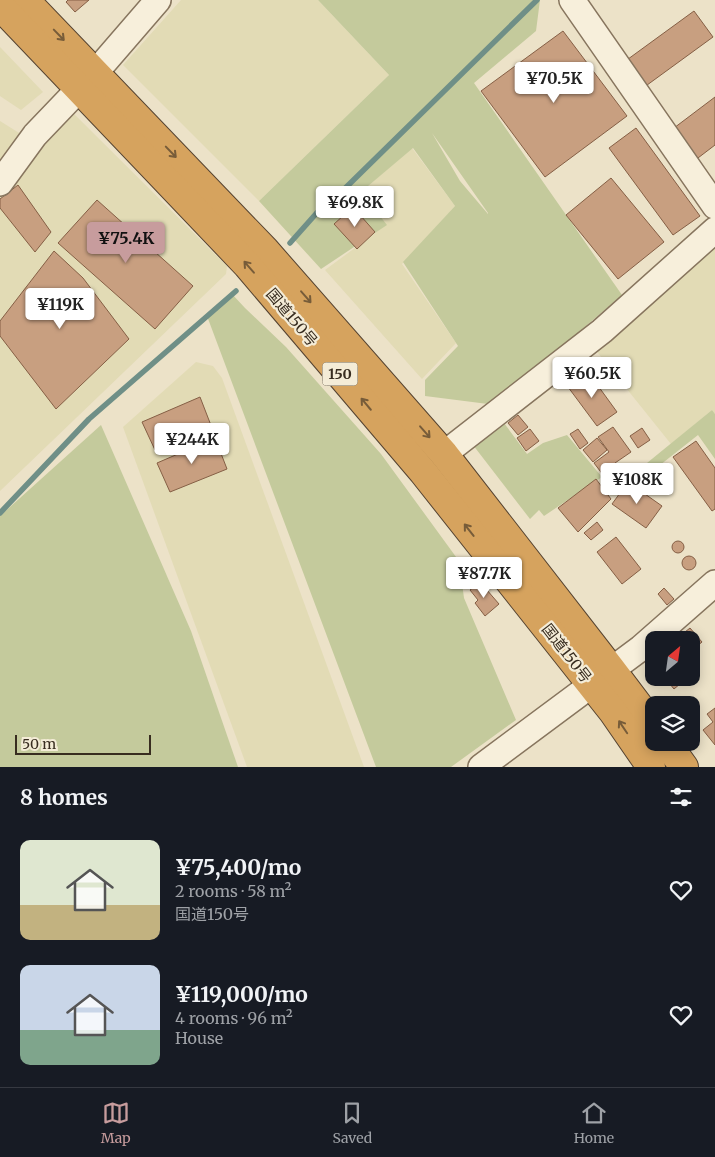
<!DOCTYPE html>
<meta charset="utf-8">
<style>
:root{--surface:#171b24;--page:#20242c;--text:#f1f3f6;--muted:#9ea1a6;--line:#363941;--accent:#c79c9d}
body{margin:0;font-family:Merriweather,"Noto Sans JP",serif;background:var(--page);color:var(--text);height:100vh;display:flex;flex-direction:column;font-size:19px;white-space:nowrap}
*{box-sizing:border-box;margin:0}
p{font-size:16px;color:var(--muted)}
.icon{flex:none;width:28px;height:28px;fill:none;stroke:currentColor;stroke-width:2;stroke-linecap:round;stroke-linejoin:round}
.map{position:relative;height:767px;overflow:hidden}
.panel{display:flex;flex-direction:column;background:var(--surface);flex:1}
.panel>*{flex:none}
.needle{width:32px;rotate:29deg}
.buttons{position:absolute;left:645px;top:631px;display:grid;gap:10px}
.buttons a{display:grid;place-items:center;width:55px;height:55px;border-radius:10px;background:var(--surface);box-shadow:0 2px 12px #0003;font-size:25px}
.scale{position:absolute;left:15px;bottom:12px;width:136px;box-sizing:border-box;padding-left:5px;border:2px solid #382d20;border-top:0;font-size:14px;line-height:18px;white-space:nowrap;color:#382d20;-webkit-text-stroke:4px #f4ecd7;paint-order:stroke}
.price{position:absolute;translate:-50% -42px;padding:0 11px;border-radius:5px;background:#fff;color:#222;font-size:16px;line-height:32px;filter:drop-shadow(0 1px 2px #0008)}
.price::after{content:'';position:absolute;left:50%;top:30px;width:15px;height:11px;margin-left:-8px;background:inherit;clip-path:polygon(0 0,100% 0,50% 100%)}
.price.selected{background:var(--accent);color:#111}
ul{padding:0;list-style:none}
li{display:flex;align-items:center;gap:15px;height:125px;padding:0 20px}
li span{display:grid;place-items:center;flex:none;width:140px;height:100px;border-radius:10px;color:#555}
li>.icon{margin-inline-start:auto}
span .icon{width:60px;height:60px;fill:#fffc;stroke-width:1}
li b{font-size:21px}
h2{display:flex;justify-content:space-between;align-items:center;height:60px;padding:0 20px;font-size:21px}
.menu{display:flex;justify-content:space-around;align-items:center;height:70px;border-top:1px solid var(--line);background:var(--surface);font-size:14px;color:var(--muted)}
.menu a{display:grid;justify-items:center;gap:2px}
.menu .selected{color:var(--accent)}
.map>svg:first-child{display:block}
.farmland{fill:#e2dbb5}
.green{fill:#c4ca9c;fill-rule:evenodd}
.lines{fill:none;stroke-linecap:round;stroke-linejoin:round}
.stream{stroke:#6f8f87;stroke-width:5.5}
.building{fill:#c89f80;stroke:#855f45}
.minor-casing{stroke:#87755e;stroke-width:28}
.highway-casing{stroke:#554331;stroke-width:30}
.minor{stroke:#f7efdb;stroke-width:25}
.highway{stroke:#d6a35e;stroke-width:28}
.oneway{stroke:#775c39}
.labels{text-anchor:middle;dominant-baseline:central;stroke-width:4.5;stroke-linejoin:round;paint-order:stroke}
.shield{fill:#f4ecd7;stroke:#706657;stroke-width:1}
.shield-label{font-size:14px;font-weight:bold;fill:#382d20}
.street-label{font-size:15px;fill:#382d20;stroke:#f4ecd7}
</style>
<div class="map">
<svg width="715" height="767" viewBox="0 0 715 767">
<rect width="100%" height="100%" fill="#ece2c8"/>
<!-- farmland -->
<g class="farmland">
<polygon points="181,0 318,0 389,75 259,201 123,65"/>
<polygon points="0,47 43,92 21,110 0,96"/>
<polygon points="69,109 227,266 226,274 0,491 0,121 24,136"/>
<polygon points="412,148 455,206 402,264 456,343 422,379 325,270 386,225 361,192"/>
<polygon points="715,245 715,414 712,410 671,444 594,348"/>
<polygon points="196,362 213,366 222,378 364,767 247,767 123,427"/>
</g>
<!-- green -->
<g class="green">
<path d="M318,0H540L536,31L474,83L622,295L565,344L488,404L425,396V380L458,346L403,262L455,206L413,148L361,192L387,225L321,269L259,201L389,75ZM432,133L488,213V214L460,181Z"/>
<polygon points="232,294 245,308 286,347 381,454 459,561 464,598 516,720 451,767 376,767 207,316"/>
<polygon points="712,410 715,414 715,459 698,435 655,469 647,463"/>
<polygon points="504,423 527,454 543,443 567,435 602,477 544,516 539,510 530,519 473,445"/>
<polygon points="101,425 191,631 238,767 0,767 0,516"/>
</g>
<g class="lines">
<!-- stream -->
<g class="stream">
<polyline points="290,243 322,207 327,206 537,0"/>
<polyline points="0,513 89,419 236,291"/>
</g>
</g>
<!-- building -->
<g class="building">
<polygon points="68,0 89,0 75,12 66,2"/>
<polygon points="694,11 713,37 643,88 624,62"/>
<polygon points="563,31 627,116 545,177 481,91"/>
<polygon points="715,97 715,145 694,161 670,131"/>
<polygon points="636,128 700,216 673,235 609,148"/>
<polygon points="611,178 664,242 618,279 566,215"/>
<polygon points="18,185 51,232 35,252 0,208 0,199"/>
<polygon points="97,200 193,286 155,329 58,243"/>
<polygon points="353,207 375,232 357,249 334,224"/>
<polygon points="54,251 83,278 129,339 56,409 0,336 0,321"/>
<polygon points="588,372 617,412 597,426 568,387"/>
<polygon points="200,397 212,428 155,450 142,422"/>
<polygon points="518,415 528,427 518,435 508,423"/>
<polygon points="613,427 631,452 615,463 623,474 610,484 594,463 609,452 598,437"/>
<polygon points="642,428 650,440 638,448 630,436"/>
<polygon points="530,429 539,441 526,451 517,438"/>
<polygon points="578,429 588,443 580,449 570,434"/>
<polygon points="215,438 227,469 170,492 157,463"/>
<polygon points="597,438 607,450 593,462 583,450"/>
<polygon points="696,441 715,468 715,509 712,511 673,457"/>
<polygon points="596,479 611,499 578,532 558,508"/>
<polygon points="628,482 662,506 646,528 612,504"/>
<polygon points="597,522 603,530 591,540 584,533"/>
<polygon points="616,537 641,569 622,584 597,552"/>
<circle cx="678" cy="547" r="6"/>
<circle cx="689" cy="563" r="7"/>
<polygon points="480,582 499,604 485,616 475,603 478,600 470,590"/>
<polygon points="664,588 674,599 667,605 658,594"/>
<polygon points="690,628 702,642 691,651 691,640 675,640"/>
<polygon points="665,678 687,678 674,689"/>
<polygon points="715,708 715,745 703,730 713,722 707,714"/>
</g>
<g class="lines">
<!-- minor casing -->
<g class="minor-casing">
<g id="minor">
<polyline points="572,0 715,206"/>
<polyline points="95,73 158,0"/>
<polyline points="0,183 35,135 80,88"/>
<polyline points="444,454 602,331 715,230"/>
<polyline points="481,767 641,648 715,583"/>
</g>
</g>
<!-- highway casing -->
<g class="highway-casing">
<g id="highway">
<polyline points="25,0 265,250 444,454 611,669 654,726"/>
<polyline points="0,6 247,265 423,472 613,712 651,767"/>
<polyline points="666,742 684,767"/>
</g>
</g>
<!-- minor -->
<use href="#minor" class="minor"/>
<!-- highway -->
<use href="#highway" class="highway"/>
</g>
<!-- one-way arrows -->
<defs><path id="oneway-shaft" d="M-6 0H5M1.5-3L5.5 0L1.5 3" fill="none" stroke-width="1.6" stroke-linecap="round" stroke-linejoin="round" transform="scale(1.25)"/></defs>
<g class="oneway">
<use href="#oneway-shaft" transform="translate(59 35) rotate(46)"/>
<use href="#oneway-shaft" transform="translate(171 152) rotate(46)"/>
<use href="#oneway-shaft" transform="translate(249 267) rotate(-131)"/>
<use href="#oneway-shaft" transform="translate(306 297) rotate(49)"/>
<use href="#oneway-shaft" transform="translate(366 404) rotate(-130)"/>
<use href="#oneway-shaft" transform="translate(425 432) rotate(49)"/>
<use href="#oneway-shaft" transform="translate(469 530) rotate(-128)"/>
<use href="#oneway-shaft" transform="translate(623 727) rotate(-124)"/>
</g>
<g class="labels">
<!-- shield labels -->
<rect class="shield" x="322.5" y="362.5" width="35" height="23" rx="4"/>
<g class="shield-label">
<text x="340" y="374">150</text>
</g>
<!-- street labels -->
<g class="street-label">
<text transform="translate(292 317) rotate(50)">国道150号</text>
<text transform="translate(567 653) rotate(52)">国道150号</text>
</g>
</g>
</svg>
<div class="buttons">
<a><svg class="needle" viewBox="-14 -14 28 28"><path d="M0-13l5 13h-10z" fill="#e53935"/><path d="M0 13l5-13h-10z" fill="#9ea1a6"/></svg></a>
<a><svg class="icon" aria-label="layers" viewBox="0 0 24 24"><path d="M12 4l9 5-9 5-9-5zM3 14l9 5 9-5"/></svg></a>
</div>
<div class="scale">50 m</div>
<b class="price" style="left:554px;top:104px">¥70.5K</b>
<b class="price" style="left:355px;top:228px">¥69.8K</b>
<b class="price selected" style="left:126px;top:264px">¥75.4K</b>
<b class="price" style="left:60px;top:330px">¥119K</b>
<b class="price" style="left:592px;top:399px">¥60.5K</b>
<b class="price" style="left:192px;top:465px">¥244K</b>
<b class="price" style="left:637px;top:505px">¥108K</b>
<b class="price" style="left:484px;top:599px">¥87.7K</b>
</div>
<section class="panel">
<h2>8 homes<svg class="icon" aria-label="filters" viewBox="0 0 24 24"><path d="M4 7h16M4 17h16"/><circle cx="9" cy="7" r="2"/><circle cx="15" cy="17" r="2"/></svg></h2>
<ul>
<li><span style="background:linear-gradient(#dfe7d0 65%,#c2b280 0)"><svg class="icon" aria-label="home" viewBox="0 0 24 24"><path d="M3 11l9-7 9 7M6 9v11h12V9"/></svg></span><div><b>¥75,400/mo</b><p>2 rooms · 58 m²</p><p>国道150号</p></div><svg class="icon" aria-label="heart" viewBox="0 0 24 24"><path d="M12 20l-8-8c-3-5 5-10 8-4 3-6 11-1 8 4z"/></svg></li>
<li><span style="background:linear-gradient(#c9d6e8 65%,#7fa58c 0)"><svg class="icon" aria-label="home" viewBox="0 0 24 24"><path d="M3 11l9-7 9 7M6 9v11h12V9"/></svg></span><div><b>¥119,000/mo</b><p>4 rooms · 96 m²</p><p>House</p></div><svg class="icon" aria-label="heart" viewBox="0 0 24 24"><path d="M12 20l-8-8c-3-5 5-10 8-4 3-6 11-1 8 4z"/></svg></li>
</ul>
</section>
<nav class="menu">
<a class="selected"><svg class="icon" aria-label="map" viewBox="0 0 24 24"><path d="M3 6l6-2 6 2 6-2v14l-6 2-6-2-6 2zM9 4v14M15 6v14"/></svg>Map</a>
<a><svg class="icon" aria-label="saved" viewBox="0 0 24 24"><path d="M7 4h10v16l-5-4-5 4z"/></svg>Saved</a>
<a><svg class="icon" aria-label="home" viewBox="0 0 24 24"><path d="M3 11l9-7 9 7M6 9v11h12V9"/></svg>Home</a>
</nav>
